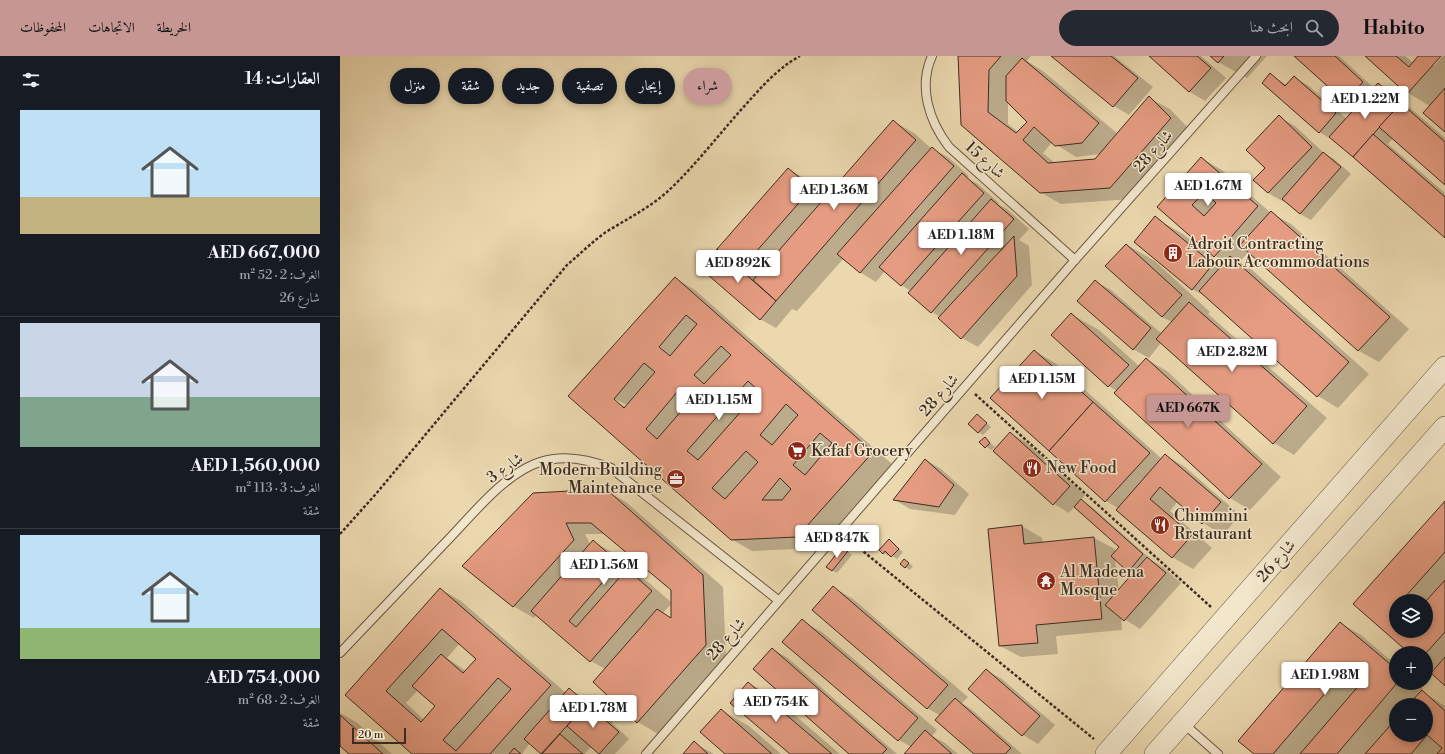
<!DOCTYPE html>
<html lang="ar">
<meta charset="utf-8">
<style>
:root{--surface:#171b24;--page:#242831;--text:#f1f3f6;--muted:#9ea1a6;--line:#363941;--accent:#c59692}
body{margin:0;font-family:"Libre Bodoni",Amiri,serif;background:var(--page);color:var(--text);direction:rtl;height:100vh;display:flex;flex-direction:column;font-size:15px;white-space:nowrap}
*{box-sizing:border-box;margin:0}
p{font-size:13px;color:var(--muted)}
.icon{flex:none;width:22px;height:22px;fill:none;stroke:currentColor;stroke-width:2;stroke-linecap:round;stroke-linejoin:round}
.map{position:relative;flex:1;overflow:hidden;direction:ltr}
.panel{display:flex;flex-direction:column;background:var(--surface);width:340px}
.panel>*{flex:none}
.guide{position:absolute;left:12px;top:12px;width:380px;height:36px;direction:rtl;display:flex;gap:8px}
.controls{position:absolute;left:1049px;top:538px;display:grid;gap:8px}
.controls a{display:grid;place-items:center;width:44px;height:44px;border-radius:50%;background:var(--surface);box-shadow:0 2px 6px #0003;font-size:20px}
.scale{position:absolute;left:12px;bottom:10px;width:54px;box-sizing:border-box;padding-left:4px;border:2px solid #3e2c20;border-top:0;font-size:11px;line-height:14px;white-space:nowrap;color:#3e2c20;-webkit-text-stroke:3px #f2e6cb;paint-order:stroke}
.price{position:absolute;translate:-50% -34px;padding:0 9px;border-radius:4px;background:#fff;color:#222;font-size:13px;line-height:26px;filter:drop-shadow(0 1px 2px #0008)}
.price::after{content:'';position:absolute;left:50%;top:24px;width:12px;height:9px;margin-left:-6px;background:inherit;clip-path:polygon(0 0,100% 0,50% 100%)}
.price.on{background:var(--accent);color:#111}
ul{padding:0;list-style:none}
li{display:grid;align-content:center;gap:8px;height:212px;padding:0 20px}
li+li{border-top:1px solid var(--line)}
li span{display:grid;place-items:center;height:124px;border-radius:0px;color:#555}
li>.icon{margin-inline-start:auto}
span .icon{width:72px;height:72px;fill:#fffc;stroke-width:1}
li b{font-size:17px}
h2{display:flex;justify-content:space-between;align-items:center;height:48px;padding:0 20px;font-size:17px}
.pill{padding:0 14px;border-radius:18px;background:var(--surface);box-shadow:0 2px 6px #0003;font-size:14px;line-height:36px}
.pill.on{background:var(--accent);color:#111}
header{display:flex;align-items:center;gap:24px;box-sizing:border-box;height:56px;padding:0 20px;background:var(--accent);color:#111}
header strong{font-size:19px}
nav{display:flex;gap:22px;margin-inline-start:auto;font-size:14px}
.search{width:280px;height:36px;background:var(--page);display:flex;align-items:center;gap:10px;box-sizing:border-box;padding:0 14px;border-radius:22px;color:var(--muted);font-size:15px}
main{display:flex;flex:1;min-height:0}
.map>svg:first-child{display:block}
.shadow{fill:#0003;fill-rule:evenodd}
.building{fill:#e59c82;stroke:#3e2c20;fill-rule:evenodd}
.lines{fill:none;stroke-linecap:round;stroke-linejoin:round}
.service-casing{stroke:#695744;stroke-width:10}
.tertiary-casing{stroke:#695744;stroke-width:22}
.path{stroke:#3e2c20;stroke-width:2.5;stroke-dasharray:3 2;stroke-linecap:butt}
.service{stroke:#f2e6cb;stroke-width:8}
.tertiary{stroke:#f2e6cb;stroke-width:21}
.labels{text-anchor:middle;dominant-baseline:central;stroke-width:3;stroke-linejoin:round;paint-order:stroke}
.street-label{font-size:16px;fill:#3e2c20;stroke:#f2e6cb}
.poi-label{font-size:16px;fill:#3e2c20;stroke:#f2e6cb;text-anchor:start}
</style>
<header>
<strong>Habito</strong>
<div class="search"><svg class="icon" aria-label="search" viewBox="0 0 24 24"><circle cx="10" cy="10" r="6"/><path d="M15 15l6 6"/></svg>ابحث هنا</div>
<nav><a>الخريطة</a><a>الاتجاهات</a><a>المحفوظات</a></nav>
</header>
<main>
<div class="map">
<svg width="1105" height="698" viewBox="0 0 1105 698">
<rect width="100%" height="100%" fill="#ebd8af"/>
<filter id="stains"><feTurbulence type="fractalNoise" baseFrequency=".005" numOctaves="4"/><feColorMatrix values="0 0 0 0 .2 0 0 0 0 .09 0 0 0 0 .02 0 0 0 .5 -.17"/></filter>
<radialGradient id="worn" r=".72"><stop offset=".6" stop-color="#630" stop-opacity="0"/><stop offset="1" stop-color="#630" stop-opacity=".3"/></radialGradient>
<!-- shadow -->
<g class="shadow">
<path d="M619,0H691L687,5L703,15L778,78L809,42L830,53L850,74L791,143L721,148L700,136L622,68ZM668,46L688,66L678,76L668,68ZM712,86L736,101L760,98L755,104L715,107L703,97Z"/>
<polygon points="713,0 774,0 813,31 789,59 774,50"/>
<polygon points="810,0 861,0 886,22 865,45 850,36"/>
<polygon points="872,0 927,0 907,22 878,6"/>
<polygon points="955,0 999,0 1034,32 1038,28 1053,37 1105,82 1105,128 1053,82 1048,88 1105,137 1105,181 995,85 979,76 931,19 947,29 954,21 969,30 1007,63 1017,52 1005,45"/>
<polygon points="1027,0 1065,0 1073,7 1080,0 1100,0 1093,8 1094,10 1103,0 1105,0 1105,75 1090,50 1068,37"/>
<polygon points="939,61 955,70 985,98 994,103 1011,118 971,164 960,158 945,144 944,146 928,137 927,112"/>
<polygon points="553,65 574,77 592,93 608,101 629,120 627,122 638,128 659,147 658,148 667,153 689,173 679,184 689,190 692,229 638,291 622,282 600,262 600,261 592,256 571,235 561,229 545,215 536,226 521,217 504,202 457,255 452,253 436,272 420,263 362,212 448,113 464,122 487,142"/>
<polygon points="861,102 882,114 931,157 951,168 1069,273 1039,306 1019,295 909,196 899,206 911,213 1029,318 998,352 978,340 868,242 852,233 815,162 843,178 883,210 886,206 875,200 818,151"/>
<polygon points="787,189 815,205 870,256 868,258 987,362 954,399 934,387 821,287 809,302 793,293 755,225 771,234 822,278 832,266 822,261"/>
<path d="M335,222L355,234L552,408L478,492L412,495L391,483L230,340ZM270,340L288,350L286,351L269,341Z"/>
<polygon points="731,258 759,274 799,310 806,303 827,315 941,421 910,454 890,442 775,336 777,335 769,330 712,279"/>
<polygon points="695,295 715,307 822,403 825,399 845,411 900,459 883,479 863,467 838,445 830,455 872,492 853,513 832,501 778,452 766,445 652,342"/>
<polygon points="637,359 651,371 643,379 639,376"/>
<path d="M670,377L686,386L745,439L741,444L752,451L813,505L823,511L841,527L800,573L781,561L782,574L716,580L718,598L681,601L660,590L682,470L702,482L703,487L754,482L775,493V497L781,491L735,450L729,457L714,448ZM775,503L794,518L779,535Z"/>
<polygon points="645,383 655,391 651,394 641,386"/>
<polygon points="586,404 601,413 629,438 615,459 570,453 555,444"/>
<path d="M265,434L286,446L383,531L386,601L318,678L298,666L265,613L251,605L197,558L194,562L173,550L123,510ZM245,478H266L332,533V563L323,557L332,547L308,526L298,521L299,519L273,497L253,485L250,488Z"/>
<path d="M1105,446V628L1095,614L1086,609V597H1070L1015,548ZM1056,545H1086V575H1056Z"/>
<polygon points="549,484 563,496 557,503 550,498 548,500 544,497"/>
<polygon points="507,495 512,499 497,517 492,514"/>
<polygon points="564,504 573,510 570,514 565,511"/>
<polygon points="493,531 513,543 628,641 622,647 631,653 682,698 635,698 601,660 587,652"/>
<path d="M100,533L121,545L226,637L229,633L257,649L274,664L272,667L289,683L275,698H259L251,691L245,697L246,698H203L190,687L182,698H74L7,639ZM120,587L137,603L126,615L107,602ZM78,634L96,650L84,664L66,647Z"/>
<polygon points="462,565 482,576 597,674 592,680 605,687 618,698 565,698 571,691 559,684"/>
<path d="M1000,567L1021,579L1056,609V627H1078L1083,632L1081,635L1105,650V698H915ZM1056,649H1086V679H1056Z"/>
<polygon points="432,593 448,602 557,698 510,698"/>
<polygon points="646,614 662,623 715,669 698,688 683,679 630,633"/>
<polygon points="409,627 437,644 500,698 451,698"/>
<polygon points="381,654 409,670 441,698 386,698"/>
<polygon points="0,657 16,666 52,698 10,698 0,689"/>
<polygon points="354,687 374,698 344,698"/>
</g>
<!-- building -->
<g class="building">
<polygon points="618,0 661,0 649,14 648,56 676,77 687,66 666,45 666,20 682,2 759,67 742,87 715,90 694,71 683,84 708,107 755,103 809,40 831,62 770,132 700,137 621,69"/>
<polygon points="711,0 771,0 798,22 773,51"/>
<polygon points="809,0 857,0 871,12 849,36"/>
<polygon points="870,0 884,0 878,7"/>
<polygon points="954,0 995,0 1023,26 1005,46"/>
<polygon points="1025,0 1056,0 1069,11 1078,0 1101,0 1067,38"/>
<polygon points="930,17 945,30 954,20 996,57 979,77 922,27"/>
<polygon points="1038,27 1061,47 1013,101 989,81"/>
<polygon points="1105,32 1105,76 1083,57"/>
<polygon points="1061,47 1105,86 1105,129 1039,71"/>
<polygon points="939,59 972,91 928,137 913,124 925,112 906,94"/>
<polygon points="553,64 576,84 436,245 413,224"/>
<polygon points="1033,78 1105,141 1105,182 1013,101"/>
<polygon points="592,91 614,110 520,217 497,198"/>
<polygon points="983,96 1001,111 960,158 942,143"/>
<path d="M861,101L918,150L874,201L817,151ZM865,136L876,147L864,160L852,149Z"/>
<polygon points="448,112 472,132 400,214 377,193"/>
<polygon points="622,117 644,137 561,230 539,211"/>
<polygon points="651,143 674,163 591,257 568,237"/>
<polygon points="931,155 1050,261 1018,295 900,189"/>
<polygon points="815,160 873,208 852,234 794,186"/>
<polygon points="674,180 677,220 621,283 598,262"/>
<polygon points="786,188 842,239 822,261 765,210"/>
<polygon points="377,193 436,245 420,264 360,212"/>
<polygon points="890,200 1009,306 977,341 859,235"/>
<path d="M335,221L533,396L457,481L391,484L228,340ZM346,259L357,268L330,300L319,291ZM381,290L391,299L364,328L354,319ZM304,307L315,316L284,352L274,343ZM408,325L419,335L358,404L347,395ZM338,335L350,345L317,383L306,373ZM446,348L458,359L432,389L420,379ZM480,377L492,387L465,419L453,409ZM406,395L418,406L385,443L372,432ZM440,422L451,433L442,444H422Z"/>
<polygon points="755,224 811,272 793,294 737,245"/>
<polygon points="849,246 967,350 933,388 816,283"/>
<polygon points="731,257 789,309 768,331 711,279"/>
<polygon points="694,294 753,346 709,395 650,342"/>
<polygon points="806,302 922,408 889,443 774,337"/>
<polygon points="753,346 810,397 765,446 709,395"/>
<polygon points="637,358 647,367 638,377 628,368"/>
<polygon points="670,376 730,430 713,449 653,395"/>
<polygon points="645,381 650,387 645,392 639,386"/>
<polygon points="825,398 881,446 862,468 820,431 810,443 852,479 832,502 776,454"/>
<polygon points="585,403 614,429 599,451 553,444"/>
<polygon points="266,433 363,519 366,589 297,667 253,626 317,553 331,562 331,534 251,467 226,467 234,484 173,551 122,510 193,437"/>
<polygon points="741,443 803,498 788,516 771,500 779,491 734,451"/>
<polygon points="1105,445 1105,496 1064,542 1067,545 1056,545 1056,575 1086,575 1086,545 1105,524 1105,576 1086,597 1069,597 1013,548"/>
<polygon points="682,469 684,488 754,481 762,563 696,569 698,587 659,590 648,473"/>
<polygon points="549,483 559,493 551,501 545,495 543,498 539,494"/>
<polygon points="253,484 279,507 229,565 236,571 287,513 312,535 250,606 191,555"/>
<polygon points="502,491 508,495 492,515 486,511"/>
<polygon points="807,501 826,517 784,565 765,549"/>
<polygon points="564,503 569,507 565,512 560,508"/>
<polygon points="493,530 608,629 587,653 472,554"/>
<path d="M100,532L211,629L150,698H72L5,639ZM102,573L136,603L123,617L101,598L72,630L95,650L81,666L46,635ZM158,622L171,633L116,695L103,684Z"/>
<polygon points="462,563 578,662 558,685 442,586"/>
<polygon points="1000,566 1056,613 1056,627 1057,627 997,698 960,698 1021,627 1005,614 933,698 914,698 898,685"/>
<polygon points="432,592 547,693 542,698 509,698 413,613"/>
<polygon points="1105,601 1105,630 1091,617"/>
<polygon points="646,613 700,660 682,680 628,633"/>
<polygon points="408,626 492,698 450,698 390,647"/>
<polygon points="229,632 247,648 201,698 184,683"/>
<polygon points="1082,634 1105,655 1105,698 1097,698 1102,692 1087,679 1071,698 1025,698 1056,663 1056,679 1086,679 1086,649 1068,649"/>
<polygon points="615,642 671,692 665,698 634,698 595,664"/>
<polygon points="247,648 279,676 259,698 227,670"/>
<polygon points="381,653 432,698 385,698 360,676"/>
<polygon points="0,659 43,698 9,698 0,690"/>
<polygon points="585,674 612,698 564,698"/>
<polygon points="220,678 243,698 202,698"/>
<polygon points="354,685 368,698 343,698"/>
<polygon points="174,692 181,698 169,698"/>
</g>
<g class="lines">
<!-- service casing -->
<g class="service-casing">
<g id="service">
<path d="M592,0C578,31 589,65 609,91L735,204"/>
<path d="M0,597C34,561 69,525 103,489C130,462 163,418 200,406C224,398 248,403 271,412L438,544"/>
<polyline points="843,667 878,698"/>
<polyline points="306,698 735,204 916,0"/>
</g>
</g>
<!-- tertiary casing -->
<g class="tertiary-casing">
<g id="tertiary">
<polyline points="766,698 1105,311"/>
<polyline points="815,698 1105,371"/>
</g>
</g>
<!-- path -->
<g class="path">
<polyline points="635,338 871,551"/>
<path d="M0,478L35,439L227,209C240,198 252,186 266,176C287,163 309,152 327,136C354,111 376,82 400,55C419,34 435,14 460,0"/>
<polyline points="508,483 754,683"/>
</g>
<!-- service -->
<use href="#service" class="service"/>
<!-- tertiary -->
<use href="#tertiary" class="tertiary"/>
</g>
<!-- icons -->
<defs>
<g id="building-disc" transform="scale(1)"><circle r="9.5" fill="#8f2418" stroke="#f2e6cb"/><path d="M-4-6H4V6H1V3H-1V6H-4ZM-2.5-4.3h1.7v1.8h-1.7ZM.8-4.3h1.7v1.8H.8ZM-2.5-1h1.7V.8h-1.7ZM.8-1h1.7V.8H.8Z" fill="#fff"/></g>
<g id="supermarket-disc" transform="scale(1)"><circle r="9.5" fill="#8f2418" stroke="#f2e6cb"/><path d="M-6-5.5h2.5l.6 2H6L4.5 2H-2.5L-4.4-4H-6ZM-1.5 3.2a1.3 1.3 0 1 0 .1 0ZM3 3.2a1.3 1.3 0 1 0 .1 0Z" fill="#fff"/></g>
<g id="restaurant-disc" transform="scale(1)"><circle r="9.5" fill="#8f2418" stroke="#f2e6cb"/><path d="M-5-6h1v4h1v-4h1v4h1v-4h1v5L-1.5 .5V6h-2V.5L-5-1ZM5-6V6H3V1.5H1.5Q1.5-4 5-6Z" fill="#fff"/></g>
<g id="office-disc" transform="scale(1)"><circle r="9.5" fill="#8f2418" stroke="#f2e6cb"/><path d="M-6-3h4V-5.5h4V-3h4V5H-6ZM-1-4.5V-3h2v-1.5ZM-6 0V1H6V0Z" fill="#fff"/></g>
<g id="temple-disc" transform="scale(1)"><circle r="9.5" fill="#8f2418" stroke="#f2e6cb"/><path d="M0-6L5-2H3V0L6.5 2.5H4V6H1.5V3h-3V6H-4V2.5H-6.5L-3 0V-2H-5Z" fill="#fff"/></g>
</defs>
<g fill-rule="evenodd">
<use href="#building-disc" x="833" y="197"/>
<use href="#supermarket-disc" x="457" y="395"/>
<use href="#restaurant-disc" x="692" y="412"/>
<use href="#office-disc" x="336" y="423"/>
<use href="#restaurant-disc" x="820" y="469"/>
<use href="#temple-disc" x="706" y="525"/>
</g>
<g class="labels">
<!-- street labels -->
<g class="street-label">
<text transform="translate(813 95) rotate(-48)">شارع 28</text>
<text transform="translate(645 104) rotate(42)">شارع 15</text>
<text transform="translate(599 339) rotate(-49)">شارع 28</text>
<text transform="translate(165 412) rotate(-35)">شارع 3</text>
<text transform="translate(936 505) rotate(-49)">شارع 26</text>
<text transform="translate(386 583) rotate(-49)">شارع 28</text>
</g>
<!-- poi labels -->
<g class="poi-label">
<text x="847" y="188">Adroit Contracting<tspan x="847" dy="18">Labour Accommodations</tspan></text>
<text x="471" y="395">Kefaf Grocery</text>
<text x="706" y="412">New Food</text>
<text x="322" y="414" text-anchor="end">Modern Building<tspan x="322" dy="18">Maintenance</tspan></text>
<text x="834" y="460">Chimmini<tspan x="834" dy="18">Rrstaurant</tspan></text>
<text x="720" y="516">Al Madeena<tspan x="720" dy="18">Mosque</tspan></text>
</g>
</g>
<rect width="100%" height="100%" filter="url(#stains)"/>
<rect width="100%" height="100%" fill="url(#worn)"/>
</svg>
<div class="controls">
<a><svg class="icon" aria-label="layers" viewBox="0 0 24 24"><path d="M12 4l9 5-9 5-9-5zM3 14l9 5 9-5"/></svg></a>
<a>+</a>
<a>−</a>
</div>
<div class="scale">20 m</div>
<b class="price" style="left:1025px;top:64px">AED 1.22M</b>
<b class="price" style="left:868px;top:151px">AED 1.67M</b>
<b class="price" style="left:494px;top:155px">AED 1.36M</b>
<b class="price" style="left:621px;top:200px">AED 1.18M</b>
<b class="price" style="left:398px;top:228px">AED 892K</b>
<b class="price" style="left:892px;top:317px">AED 2.82M</b>
<b class="price" style="left:702px;top:344px">AED 1.15M</b>
<b class="price" style="left:379px;top:365px">AED 1.15M</b>
<b class="price on" style="left:848px;top:373px">AED 667K</b>
<b class="price" style="left:497px;top:503px">AED 847K</b>
<b class="price" style="left:264px;top:530px">AED 1.56M</b>
<b class="price" style="left:985px;top:640px">AED 1.98M</b>
<b class="price" style="left:436px;top:667px">AED 754K</b>
<b class="price" style="left:253px;top:673px">AED 1.78M</b>
<div class="guide">
<a class="pill on">شراء</a>
<a class="pill">إيجار</a>
<a class="pill">تصفية</a>
<a class="pill">جديد</a>
<a class="pill">شقة</a>
<a class="pill">منزل</a>
</div>
</div>
<section class="panel">
<h2>العقارات: 14<svg class="icon" aria-label="filters" viewBox="0 0 24 24"><path d="M4 7h16M4 17h16"/><circle cx="9" cy="7" r="2"/><circle cx="15" cy="17" r="2"/></svg></h2>
<ul>
<li><span style="background:linear-gradient(#bfe0f5 70%,#c2b280 0)"><svg class="icon" aria-label="home" viewBox="0 0 24 24"><path d="M3 11l9-7 9 7M6 9v11h12V9"/></svg></span><div><b>AED 667,000</b><p>الغرف: 2 · 52 m²</p><p>شارع 26</p></div></li>
<li><span style="background:linear-gradient(#c9d6e8 60%,#7fa58c 0)"><svg class="icon" aria-label="home" viewBox="0 0 24 24"><path d="M3 11l9-7 9 7M6 9v11h12V9"/></svg></span><div><b>AED 1,560,000</b><p>الغرف: 3 · 113 m²</p><p>شقة</p></div></li>
<li><span style="background:linear-gradient(#bfe0f5 75%,#8fb573 0)"><svg class="icon" aria-label="home" viewBox="0 0 24 24"><path d="M3 11l9-7 9 7M6 9v11h12V9"/></svg></span><div><b>AED 754,000</b><p>الغرف: 2 · 68 m²</p><p>شقة</p></div></li>
</ul>
</section>
</main>
